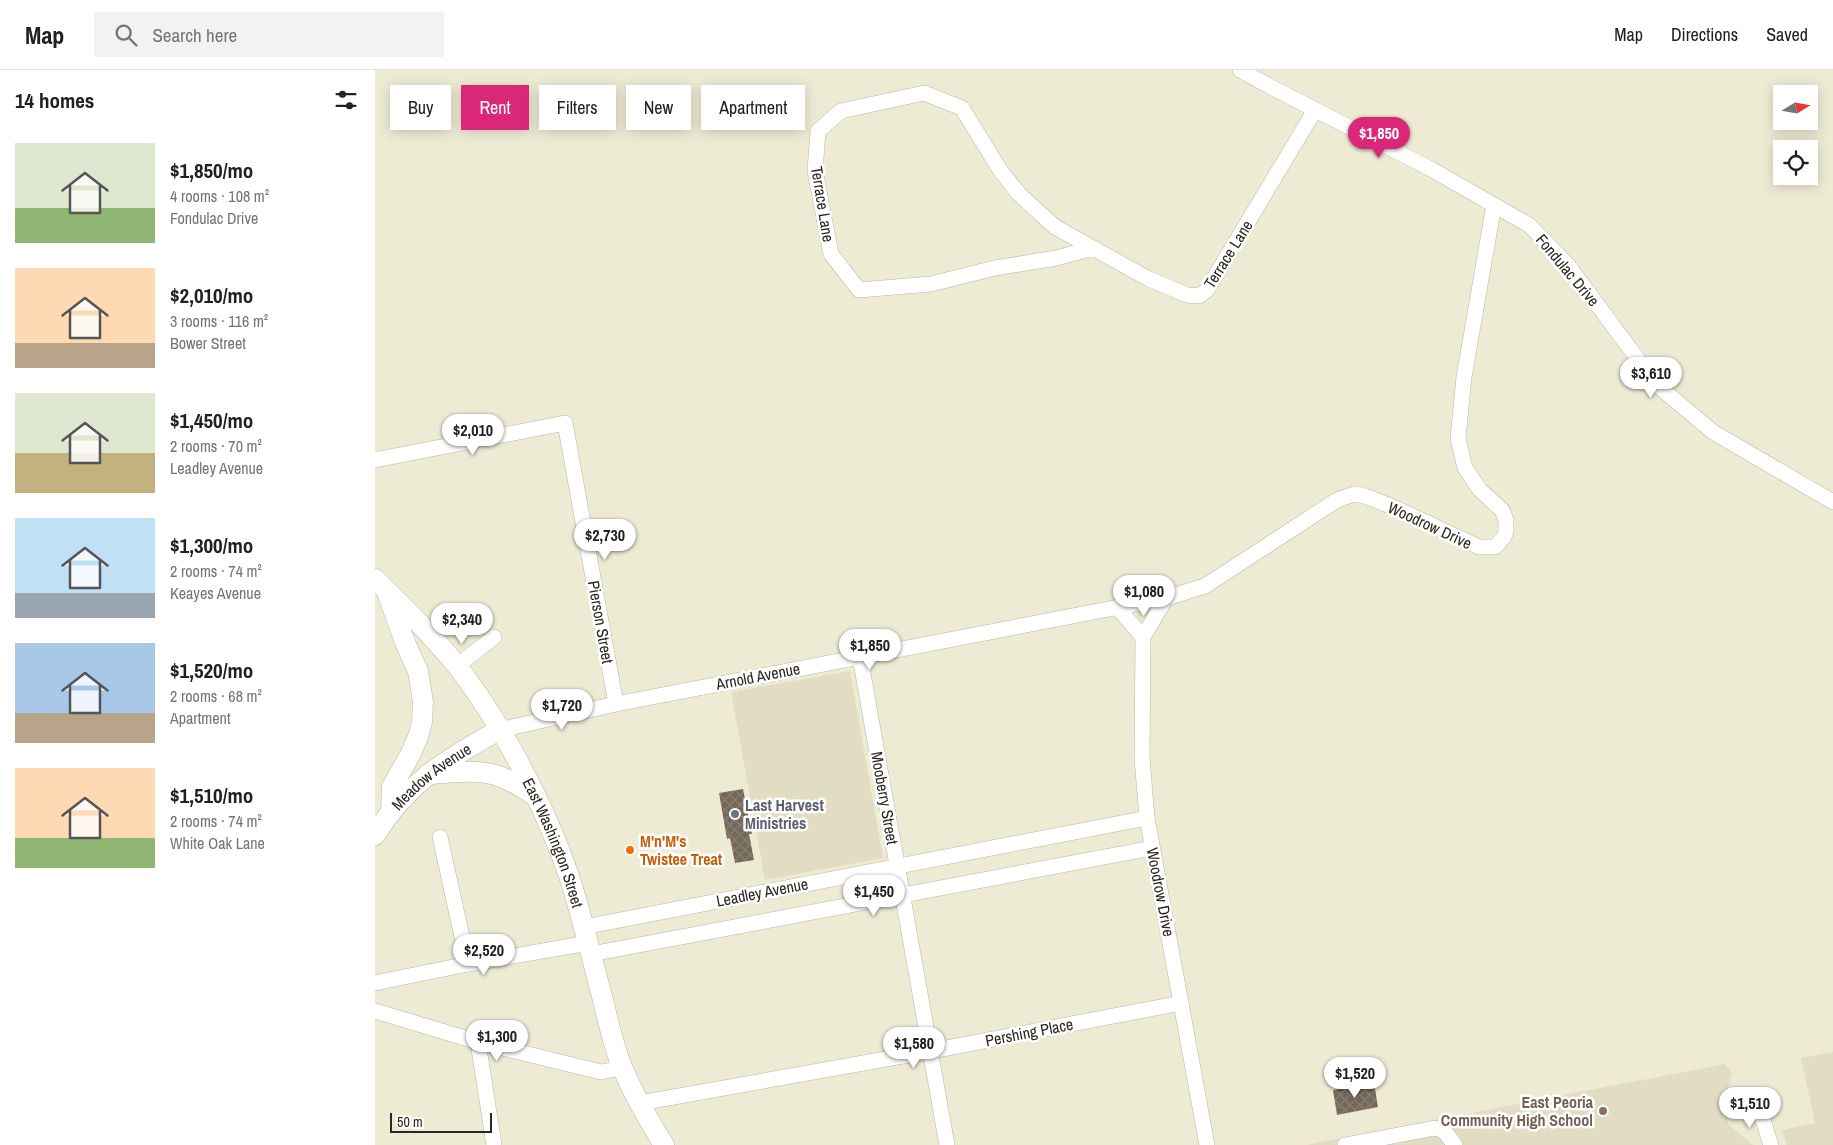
<!DOCTYPE html>
<meta charset="utf-8">
<style>
:root{--surface:#fff;--page:#f2f2f2;--text:#202124;--muted:#757577;--line:#e0e0e0;--accent:#db2777}
body{margin:0;font-family:"Archivo Narrow",sans-serif;background:var(--page);color:var(--text);height:100vh;display:flex;flex-direction:column;font-size:19px;white-space:nowrap}
*{box-sizing:border-box;margin:0}
p{font-size:16px;color:var(--muted)}
.icon{flex:none;width:28px;height:28px;fill:none;stroke:currentColor;stroke-width:2;stroke-linecap:round;stroke-linejoin:round}
.map{position:relative;flex:1;overflow:hidden}
.side{display:flex;flex-direction:column;background:var(--surface);width:375px}
.side>*{flex:none}
.guide{position:absolute;left:15px;top:15px;width:475px;height:45px;display:flex;gap:10px}
.needle{width:32px;rotate:79deg}
.buttons{position:absolute;left:1398px;top:15px;display:grid;gap:10px}
.buttons a{display:grid;place-items:center;width:45px;height:45px;border-radius:0px;background:var(--surface);box-shadow:0 2px 12px #0003;font-size:25px}
.scale{position:absolute;left:15px;bottom:12px;width:102px;box-sizing:border-box;padding-left:5px;border:2px solid #292820;border-top:0;font-size:14px;line-height:18px;white-space:nowrap;color:#292820;-webkit-text-stroke:4px #fff;paint-order:stroke}
.price{position:absolute;translate:-50% -42px;padding:0 11px;border-radius:18px;background:#fff;color:#222;font-size:16px;line-height:32px;filter:drop-shadow(0 1px 2px #0008)}
.price::after{content:'';position:absolute;left:50%;top:30px;width:15px;height:11px;margin-left:-8px;background:inherit;clip-path:polygon(0 0,100% 0,50% 100%)}
.price.active{background:var(--accent);color:#fff}
ul{padding:0;list-style:none}
li{display:flex;align-items:center;gap:15px;height:125px;padding:0 15px}
li span{display:grid;place-items:center;flex:none;width:140px;height:100px;border-radius:0px;color:#555}
li>.icon{margin-inline-start:auto}
span .icon{width:60px;height:60px;fill:#fffc;stroke-width:1}
li b{font-size:21px}
h2{display:flex;justify-content:space-between;align-items:center;height:60px;padding:0 15px;font-size:21px}
.tag{padding:0 18px;border-radius:0px;background:var(--surface);box-shadow:0 2px 12px #0003;font-size:18px;line-height:45px}
.tag.active{background:var(--accent);color:#fff}
header{display:flex;align-items:center;gap:30px;box-sizing:border-box;height:70px;padding:0 25px;background:var(--surface);border-bottom:1px solid var(--line)}
header strong{font-size:24px}
nav{display:flex;gap:28px;margin-inline-start:auto;font-size:18px}
.search{width:350px;height:45px;background:var(--page);display:flex;align-items:center;gap:12px;box-sizing:border-box;padding:0 18px;border-radius:0px;color:var(--muted);font-size:19px}
main{display:flex;flex:1;min-height:0}
.map>svg:first-child{display:block}
.built{fill:#e2ddc2}
.building{fill:url(#building-cross-hatch)}
.lines{fill:none;stroke-linecap:round;stroke-linejoin:round}
.minor-casing{stroke:#bab7a2;stroke-width:16}
.major-casing{stroke:#bab7a2;stroke-width:21}
.minor{stroke:#fff;stroke-width:15}
.major{stroke:#fff;stroke-width:20}
.worship-dot{fill:#6b7280;stroke:#fff;stroke-width:2}
.food-dot{fill:#e8710a;stroke:#fff;stroke-width:2}
.education-dot{fill:#8d6e63;stroke:#fff;stroke-width:2}
.labels{text-anchor:middle;dominant-baseline:central;stroke-width:5;stroke-linejoin:round;paint-order:stroke}
.street-label{font-size:16px;fill:#292820;stroke:#fff}
.worship-label{font-size:16px;font-weight:bold;fill:#5b616d;stroke:#fff;text-anchor:start}
.food-label{font-size:16px;font-weight:bold;fill:#c56008;stroke:#fff;text-anchor:start}
.education-label{font-size:16px;font-weight:bold;fill:#785e54;stroke:#fff;text-anchor:end}
</style>
<header>
<strong>Map</strong>
<div class="search"><svg class="icon" aria-label="search" viewBox="0 0 24 24"><circle cx="10" cy="10" r="6"/><path d="M15 15l6 6"/></svg>Search here</div>
<nav><a>Map</a><a>Directions</a><a>Saved</a></nav>
</header>
<main>
<section class="side">
<h2>14 homes<svg class="icon" aria-label="filters" viewBox="0 0 24 24"><path d="M4 7h16M4 17h16"/><circle cx="9" cy="7" r="2"/><circle cx="15" cy="17" r="2"/></svg></h2>
<ul>
<li><span style="background:linear-gradient(#dfe7d0 65%,#8fb573 0)"><svg class="icon" aria-label="home" viewBox="0 0 24 24"><path d="M3 11l9-7 9 7M6 9v11h12V9"/></svg></span><div><b>$1,850/mo</b><p>4 rooms · 108 m²</p><p>Fondulac Drive</p></div></li>
<li><span style="background:linear-gradient(#ffd9b3 75%,#b9a48a 0)"><svg class="icon" aria-label="home" viewBox="0 0 24 24"><path d="M3 11l9-7 9 7M6 9v11h12V9"/></svg></span><div><b>$2,010/mo</b><p>3 rooms · 116 m²</p><p>Bower Street</p></div></li>
<li><span style="background:linear-gradient(#dfe7d0 60%,#c2b280 0)"><svg class="icon" aria-label="home" viewBox="0 0 24 24"><path d="M3 11l9-7 9 7M6 9v11h12V9"/></svg></span><div><b>$1,450/mo</b><p>2 rooms · 70 m²</p><p>Leadley Avenue</p></div></li>
<li><span style="background:linear-gradient(#bfe0f5 75%,#9aa5b1 0)"><svg class="icon" aria-label="home" viewBox="0 0 24 24"><path d="M3 11l9-7 9 7M6 9v11h12V9"/></svg></span><div><b>$1,300/mo</b><p>2 rooms · 74 m²</p><p>Keayes Avenue</p></div></li>
<li><span style="background:linear-gradient(#a9c7e8 70%,#b9a48a 0)"><svg class="icon" aria-label="home" viewBox="0 0 24 24"><path d="M3 11l9-7 9 7M6 9v11h12V9"/></svg></span><div><b>$1,520/mo</b><p>2 rooms · 68 m²</p><p>Apartment</p></div></li>
<li><span style="background:linear-gradient(#ffd9b3 70%,#8fb573 0)"><svg class="icon" aria-label="home" viewBox="0 0 24 24"><path d="M3 11l9-7 9 7M6 9v11h12V9"/></svg></span><div><b>$1,510/mo</b><p>2 rooms · 74 m²</p><p>White Oak Lane</p></div></li>
</ul>
</section>
<div class="map">
<svg width="1458" height="1075" viewBox="0 0 1458 1075">
<defs>
<pattern id="building-cross-hatch" width="8" height="8" patternUnits="userSpaceOnUse" patternTransform="scale(1.25)"><rect width="8" height="8" fill="#746859"/><path d="M0 0l8 8M0 8l8-8" fill="none" stroke="#877e72"/></pattern>
</defs>
<rect width="100%" height="100%" fill="#eeebd5"/>
<!-- built -->
<g class="built">
<polygon points="475,601 508,788 390,810 356,622"/>
<polygon points="1458,982 1458,1075 1412,1075 1407,1060 1440,1053 1426,988"/>
<polygon points="1350,994 1357,1003 1350,1028 1353,1054 1378,1075 931,1075"/>
</g>
<!-- building -->
<g class="building">
<polygon points="368,719 377,764 374,764 379,790 360,793 355,768 352,769 344,723"/>
<polygon points="999,1013 1003,1037 962,1045 958,1020"/>
</g>
<g class="lines">
<!-- minor casing -->
<g class="minor-casing">
<g id="minor">
<polyline points="865,0 894,16 1056,99 1154,155 1192,194 1282,315 1338,362 1458,432"/>
<polyline points="719,178 681,188 620,198 556,214 484,220 456,184 440,101 443,61 466,41 549,23 587,38 625,100 644,124 680,157 772,208 812,225 824,226 832,220 940,40"/>
<polyline points="0,390 190,353 241,634"/>
<polyline points="791,528 768,567 767,688 772,748 832,1075"/>
<polyline points="742,537 768,567"/>
<polyline points="485,587 572,1075"/>
<polyline points="82,596 119,567"/>
<polyline points="124,660 241,634 791,528 830,516 962,430 979,424 990,426 1018,437 1104,477 1120,477 1129,467 1131,461 1131,450 1127,440 1105,420 1090,398 1083,368 1089,307 1119,135"/>
<polyline points="65,767 93,894"/>
<polyline points="209,857 772,748"/>
<polyline points="216,884 777,778"/>
<polyline points="0,913 93,894 213,873"/>
<polyline points="0,941 103,972 226,1002 247,998"/>
<polyline points="103,972 119,1075"/>
<polyline points="265,1033 556,981 806,933"/>
<polyline points="1383,1035 1396,1075"/>
<polyline points="970,1075 1060,1058 1069,1061 1080,1075"/>
</g>
</g>
<!-- major casing -->
<g class="major-casing">
<g id="major">
<path id="s1" d="M0,509C29,537 58,566 83,597C128,656 170,736 194,806C207,846 216,886 227,926C233,950 238,976 248,999C259,1025 274,1051 289,1075"/>
<polyline points="13,525 31,575 43,601 48,632 47,652 43,667 35,685 17,717 16,742"/>
<path d="M53,704C76,703 104,698 126,707C138,711 149,719 160,726"/>
<path id="s2" d="M0,765C32,713 72,689 124,660"/>
</g>
</g>
<!-- minor -->
<use href="#minor" class="minor"/>
<!-- major -->
<use href="#major" class="major"/>
</g>
<!-- markers -->
<circle class="worship-dot" cx="360" cy="744" r="5"/>
<circle class="food-dot" cx="255" cy="780" r="5"/>
<circle class="education-dot" cx="1228" cy="1041" r="5"/>
<g class="labels">
<!-- street labels -->
<g class="street-label">
<text transform="translate(448 134) rotate(81)">Terrace Lane</text>
<text transform="translate(853 184) rotate(-58)">Terrace Lane</text>
<text transform="translate(1193 200) rotate(50)">Fondulac Drive</text>
<text transform="translate(1055 455) rotate(25)">Woodrow Drive</text>
<text transform="translate(226 552) rotate(80)">Pierson Street</text>
<text transform="translate(383 606) rotate(-11)">Arnold Avenue</text>
<text stroke="none"><textPath href="#s2" startOffset="82">Meadow Avenue</textPath></text>
<text transform="translate(510 728) rotate(80)">Mooberry Street</text>
<text stroke="none"><textPath href="#s1" startOffset="322">East Washington Street</textPath></text>
<text transform="translate(387 822) rotate(-11)">Leadley Avenue</text>
<text transform="translate(786 822) rotate(79)">Woodrow Drive</text>
<text transform="translate(654 962) rotate(-11)">Pershing Place</text>
</g>
<!-- worship labels -->
<g class="worship-label">
<text x="370" y="735">Last Harvest<tspan x="370" dy="18">Ministries</tspan></text>
</g>
<!-- food labels -->
<g class="food-label">
<text x="265" y="771">M'n'M's<tspan x="265" dy="18">Twistee Treat</tspan></text>
</g>
<!-- education labels -->
<g class="education-label">
<text x="1218" y="1032">East Peoria<tspan x="1218" dy="18">Community High School</tspan></text>
</g>
</g>
</svg>
<div class="buttons">
<a><svg class="needle" viewBox="-14 -14 28 28"><path d="M0-13l5 13h-10z" fill="#e53935"/><path d="M0 13l5-13h-10z" fill="#757577"/></svg></a>
<a><svg class="icon" aria-label="locate" viewBox="0 0 24 24"><circle cx="12" cy="12" r="6"/><path d="M12 2v4M12 18v4M2 12h4M18 12h4"/></svg></a>
</div>
<div class="scale">50 m</div>
<b class="price active" style="left:1004px;top:89px">$1,850</b>
<b class="price" style="left:1276px;top:329px">$3,610</b>
<b class="price" style="left:98px;top:386px">$2,010</b>
<b class="price" style="left:230px;top:491px">$2,730</b>
<b class="price" style="left:769px;top:547px">$1,080</b>
<b class="price" style="left:87px;top:575px">$2,340</b>
<b class="price" style="left:495px;top:601px">$1,850</b>
<b class="price" style="left:187px;top:661px">$1,720</b>
<b class="price" style="left:499px;top:847px">$1,450</b>
<b class="price" style="left:109px;top:906px">$2,520</b>
<b class="price" style="left:122px;top:992px">$1,300</b>
<b class="price" style="left:539px;top:999px">$1,580</b>
<b class="price" style="left:980px;top:1029px">$1,520</b>
<b class="price" style="left:1375px;top:1059px">$1,510</b>
<div class="guide">
<a class="tag">Buy</a>
<a class="tag active">Rent</a>
<a class="tag">Filters</a>
<a class="tag">New</a>
<a class="tag">Apartment</a>
</div>
</div>
</main>
